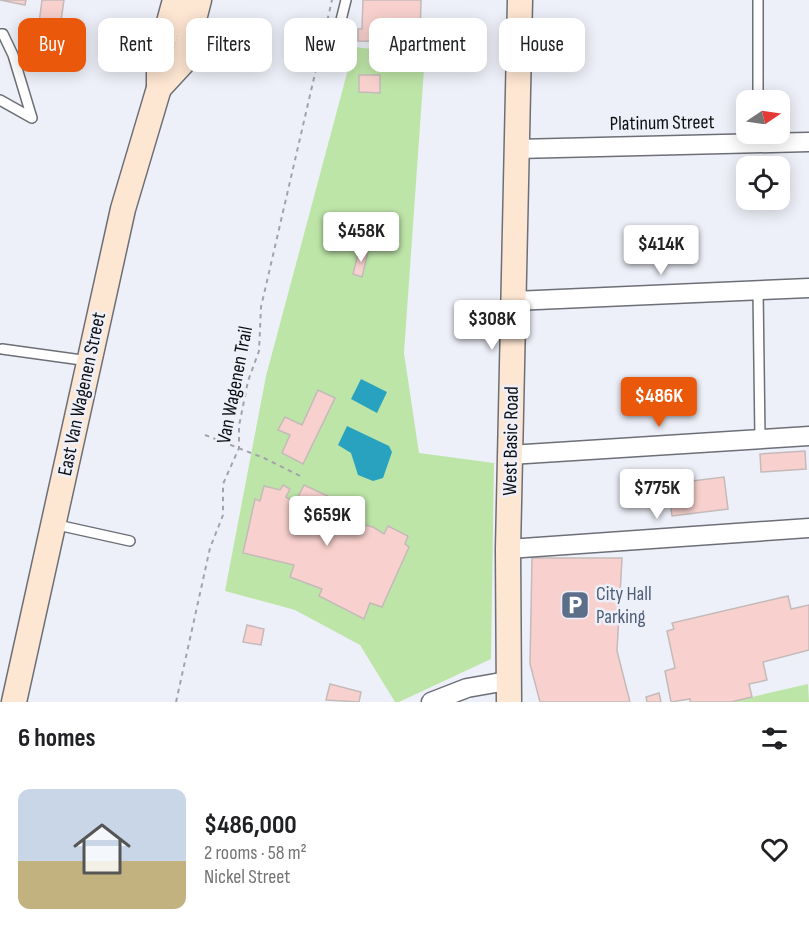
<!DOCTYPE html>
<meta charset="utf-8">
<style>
:root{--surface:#fff;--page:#f2f2f2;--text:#202124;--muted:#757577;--accent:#ea580c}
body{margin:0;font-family:"Sofia Sans Condensed",sans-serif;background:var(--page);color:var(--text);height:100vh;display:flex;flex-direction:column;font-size:22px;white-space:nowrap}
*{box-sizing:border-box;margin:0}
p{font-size:20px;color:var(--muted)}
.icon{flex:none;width:33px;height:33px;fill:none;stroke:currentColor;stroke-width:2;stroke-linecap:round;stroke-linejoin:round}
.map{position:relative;height:702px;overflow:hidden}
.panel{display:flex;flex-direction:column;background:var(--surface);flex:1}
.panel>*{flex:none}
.hud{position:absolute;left:18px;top:18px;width:774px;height:54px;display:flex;gap:12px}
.needle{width:39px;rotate:77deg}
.fabs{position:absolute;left:736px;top:90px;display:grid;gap:12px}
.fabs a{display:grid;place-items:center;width:54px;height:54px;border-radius:12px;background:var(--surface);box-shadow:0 3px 15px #0003;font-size:30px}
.price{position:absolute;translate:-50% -51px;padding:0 14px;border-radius:6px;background:#fff;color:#222;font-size:20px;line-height:39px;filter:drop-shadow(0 2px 3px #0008)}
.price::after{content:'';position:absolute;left:50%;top:36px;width:18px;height:14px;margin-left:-9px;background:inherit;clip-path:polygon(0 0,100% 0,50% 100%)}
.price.on{background:var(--accent);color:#fff}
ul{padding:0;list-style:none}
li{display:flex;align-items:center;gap:18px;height:150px;padding:0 18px}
li span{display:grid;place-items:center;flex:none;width:168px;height:120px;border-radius:12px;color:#555}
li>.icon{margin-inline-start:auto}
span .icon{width:72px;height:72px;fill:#fffc;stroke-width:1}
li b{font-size:26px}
h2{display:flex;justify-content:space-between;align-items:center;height:72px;padding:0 18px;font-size:26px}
.chip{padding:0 21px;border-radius:12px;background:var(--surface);box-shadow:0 3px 15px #0003;font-size:21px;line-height:54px}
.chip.on{background:var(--accent);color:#fff}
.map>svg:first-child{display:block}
.green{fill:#bee5a8}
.water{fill:#28a2bf}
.building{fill:#f8d1ce;stroke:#c4bab9;stroke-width:1.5}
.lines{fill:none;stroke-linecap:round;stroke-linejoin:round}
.lane-casing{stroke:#6d6f77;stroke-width:12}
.street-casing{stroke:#6d6f77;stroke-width:21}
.secondary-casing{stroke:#6d6f77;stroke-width:27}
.path{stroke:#a2a3aa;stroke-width:2;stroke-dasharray:4.5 4.5;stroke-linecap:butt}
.lane{stroke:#fff;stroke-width:9}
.street{stroke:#fff;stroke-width:18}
.secondary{stroke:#fde6d2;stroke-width:24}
.labels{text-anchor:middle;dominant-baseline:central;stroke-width:5;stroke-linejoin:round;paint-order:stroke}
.street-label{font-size:20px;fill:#0e0f12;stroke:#eef0f9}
.service-label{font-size:20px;fill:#4e5e75;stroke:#eef0f9;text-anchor:start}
</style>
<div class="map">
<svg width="809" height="702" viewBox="0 0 809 702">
<rect width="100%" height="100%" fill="#eef0f9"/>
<!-- green -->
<g class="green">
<polygon points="354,47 425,55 404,353 419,453 494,463 491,659 399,702 395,702 360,645 295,610 225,591 266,376"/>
<polygon points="808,684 809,702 730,702"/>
</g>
<!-- water -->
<g class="water">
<polygon points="361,379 387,392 377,413 351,399"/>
<polygon points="347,426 389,446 392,452 383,478 373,481 358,475 351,453 338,445"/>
</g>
<!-- building -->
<g class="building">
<polygon points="0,0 26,0 25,5"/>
<polygon points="42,0 64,0 58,42 37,39"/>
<polygon points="363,0 421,0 420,42 358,41 358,29 362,29"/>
<polygon points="359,75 380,75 380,93 359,92"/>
<polygon points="359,250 368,252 362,277 353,274"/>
<polygon points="318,390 335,398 303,464 282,453 290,435 278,430 285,417 302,425"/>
<polygon points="805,451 806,469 761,472 760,454"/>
<polygon points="724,477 728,509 672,516 668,484"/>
<polygon points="283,485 290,489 286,497 295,503 304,485 362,512 357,523 373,527 384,534 388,526 408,536 405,544 409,547 382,607 370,603 364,619 319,596 322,589 290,577 294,565 243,553 255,499 260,501 264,486 280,490"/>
<polygon points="532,558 622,558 617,651 630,702 540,702 530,664"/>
<polygon points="788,596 791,609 809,605 809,650 763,662 767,680 749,684 752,697 731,702 690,702 690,699 671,702 665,671 675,668 667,631 674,629 672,623"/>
<polygon points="247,625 264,629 261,645 243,642"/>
<polygon points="330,684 361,692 359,702 326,700"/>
<polygon points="659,693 661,702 647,702 646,697"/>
</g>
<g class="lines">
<!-- lane casing -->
<g class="lane-casing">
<g id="lane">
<polyline points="758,0 758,100"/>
<polyline points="338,32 346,0"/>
<polyline points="0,34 3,34 13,55 32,118 0,100"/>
<polyline points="758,290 760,439"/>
<polyline points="2,349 89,361"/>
<polyline points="53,524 130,541"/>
</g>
</g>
<!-- street casing -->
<g class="street-casing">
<g id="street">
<polyline points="517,149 809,142"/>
<polyline points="514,301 809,288"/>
<polyline points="510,455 809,436"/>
<polyline points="508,549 809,528"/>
<polyline points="431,702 467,688 507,681"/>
</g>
</g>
<!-- secondary casing -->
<g class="secondary-casing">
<g id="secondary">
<polyline points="159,88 183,62 199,0"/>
<polyline points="14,702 123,209 159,88 159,59 175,0"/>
<polyline points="509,702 508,549 520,0"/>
</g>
</g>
<!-- path -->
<g class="path">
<polyline points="205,435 264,458 302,477"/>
<polyline points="176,702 210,548 223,515 223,484 239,448 239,426 248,381 259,351 261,307 332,0"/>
</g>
<!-- lane -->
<use href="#lane" class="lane"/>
<!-- street -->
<use href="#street" class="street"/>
<!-- secondary -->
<use href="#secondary" class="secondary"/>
</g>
<!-- icons -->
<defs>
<g id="parking-square" transform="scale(1.5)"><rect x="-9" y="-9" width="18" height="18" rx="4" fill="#5c6f8a" stroke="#eef0f9"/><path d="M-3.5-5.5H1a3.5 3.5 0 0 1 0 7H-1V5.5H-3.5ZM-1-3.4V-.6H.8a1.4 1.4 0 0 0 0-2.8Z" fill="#fff"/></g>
</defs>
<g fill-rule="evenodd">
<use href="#parking-square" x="575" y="605"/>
</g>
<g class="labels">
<!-- street labels -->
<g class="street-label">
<text transform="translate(662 123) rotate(-1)">Platinum Street</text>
<text transform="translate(235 385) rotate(-79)">Van Wagenen Trail</text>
<text transform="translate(82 394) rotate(-78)">East Van Wagenen Street</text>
<text transform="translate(511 441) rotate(-89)">West Basic Road</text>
</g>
<!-- service labels -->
<g class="service-label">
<text x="596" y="594">City Hall<tspan x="596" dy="23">Parking</tspan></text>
</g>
</g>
</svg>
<div class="fabs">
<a><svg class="needle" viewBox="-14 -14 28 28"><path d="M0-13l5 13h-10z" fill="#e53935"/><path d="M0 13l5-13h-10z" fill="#757577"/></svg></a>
<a><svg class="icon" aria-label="locate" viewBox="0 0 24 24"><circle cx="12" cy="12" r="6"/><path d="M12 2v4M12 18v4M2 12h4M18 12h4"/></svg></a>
</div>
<b class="price" style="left:361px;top:263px">$458K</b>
<b class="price" style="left:661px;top:276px">$414K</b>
<b class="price" style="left:492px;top:351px">$308K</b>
<b class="price on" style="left:659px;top:428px">$486K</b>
<b class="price" style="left:657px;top:520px">$775K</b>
<b class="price" style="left:327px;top:547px">$659K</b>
<div class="hud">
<a class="chip on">Buy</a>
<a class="chip">Rent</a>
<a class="chip">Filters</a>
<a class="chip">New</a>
<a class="chip">Apartment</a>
<a class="chip">House</a>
</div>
</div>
<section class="panel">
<h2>6 homes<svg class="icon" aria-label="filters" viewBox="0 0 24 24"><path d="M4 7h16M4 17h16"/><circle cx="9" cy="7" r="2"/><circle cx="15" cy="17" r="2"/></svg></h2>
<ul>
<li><span style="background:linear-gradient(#c9d6e8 60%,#c2b280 0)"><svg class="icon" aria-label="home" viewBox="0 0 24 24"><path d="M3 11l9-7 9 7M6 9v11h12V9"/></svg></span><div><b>$486,000</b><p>2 rooms · 58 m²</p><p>Nickel Street</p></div><svg class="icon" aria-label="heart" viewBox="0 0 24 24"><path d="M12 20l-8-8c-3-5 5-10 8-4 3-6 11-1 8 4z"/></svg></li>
</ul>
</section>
